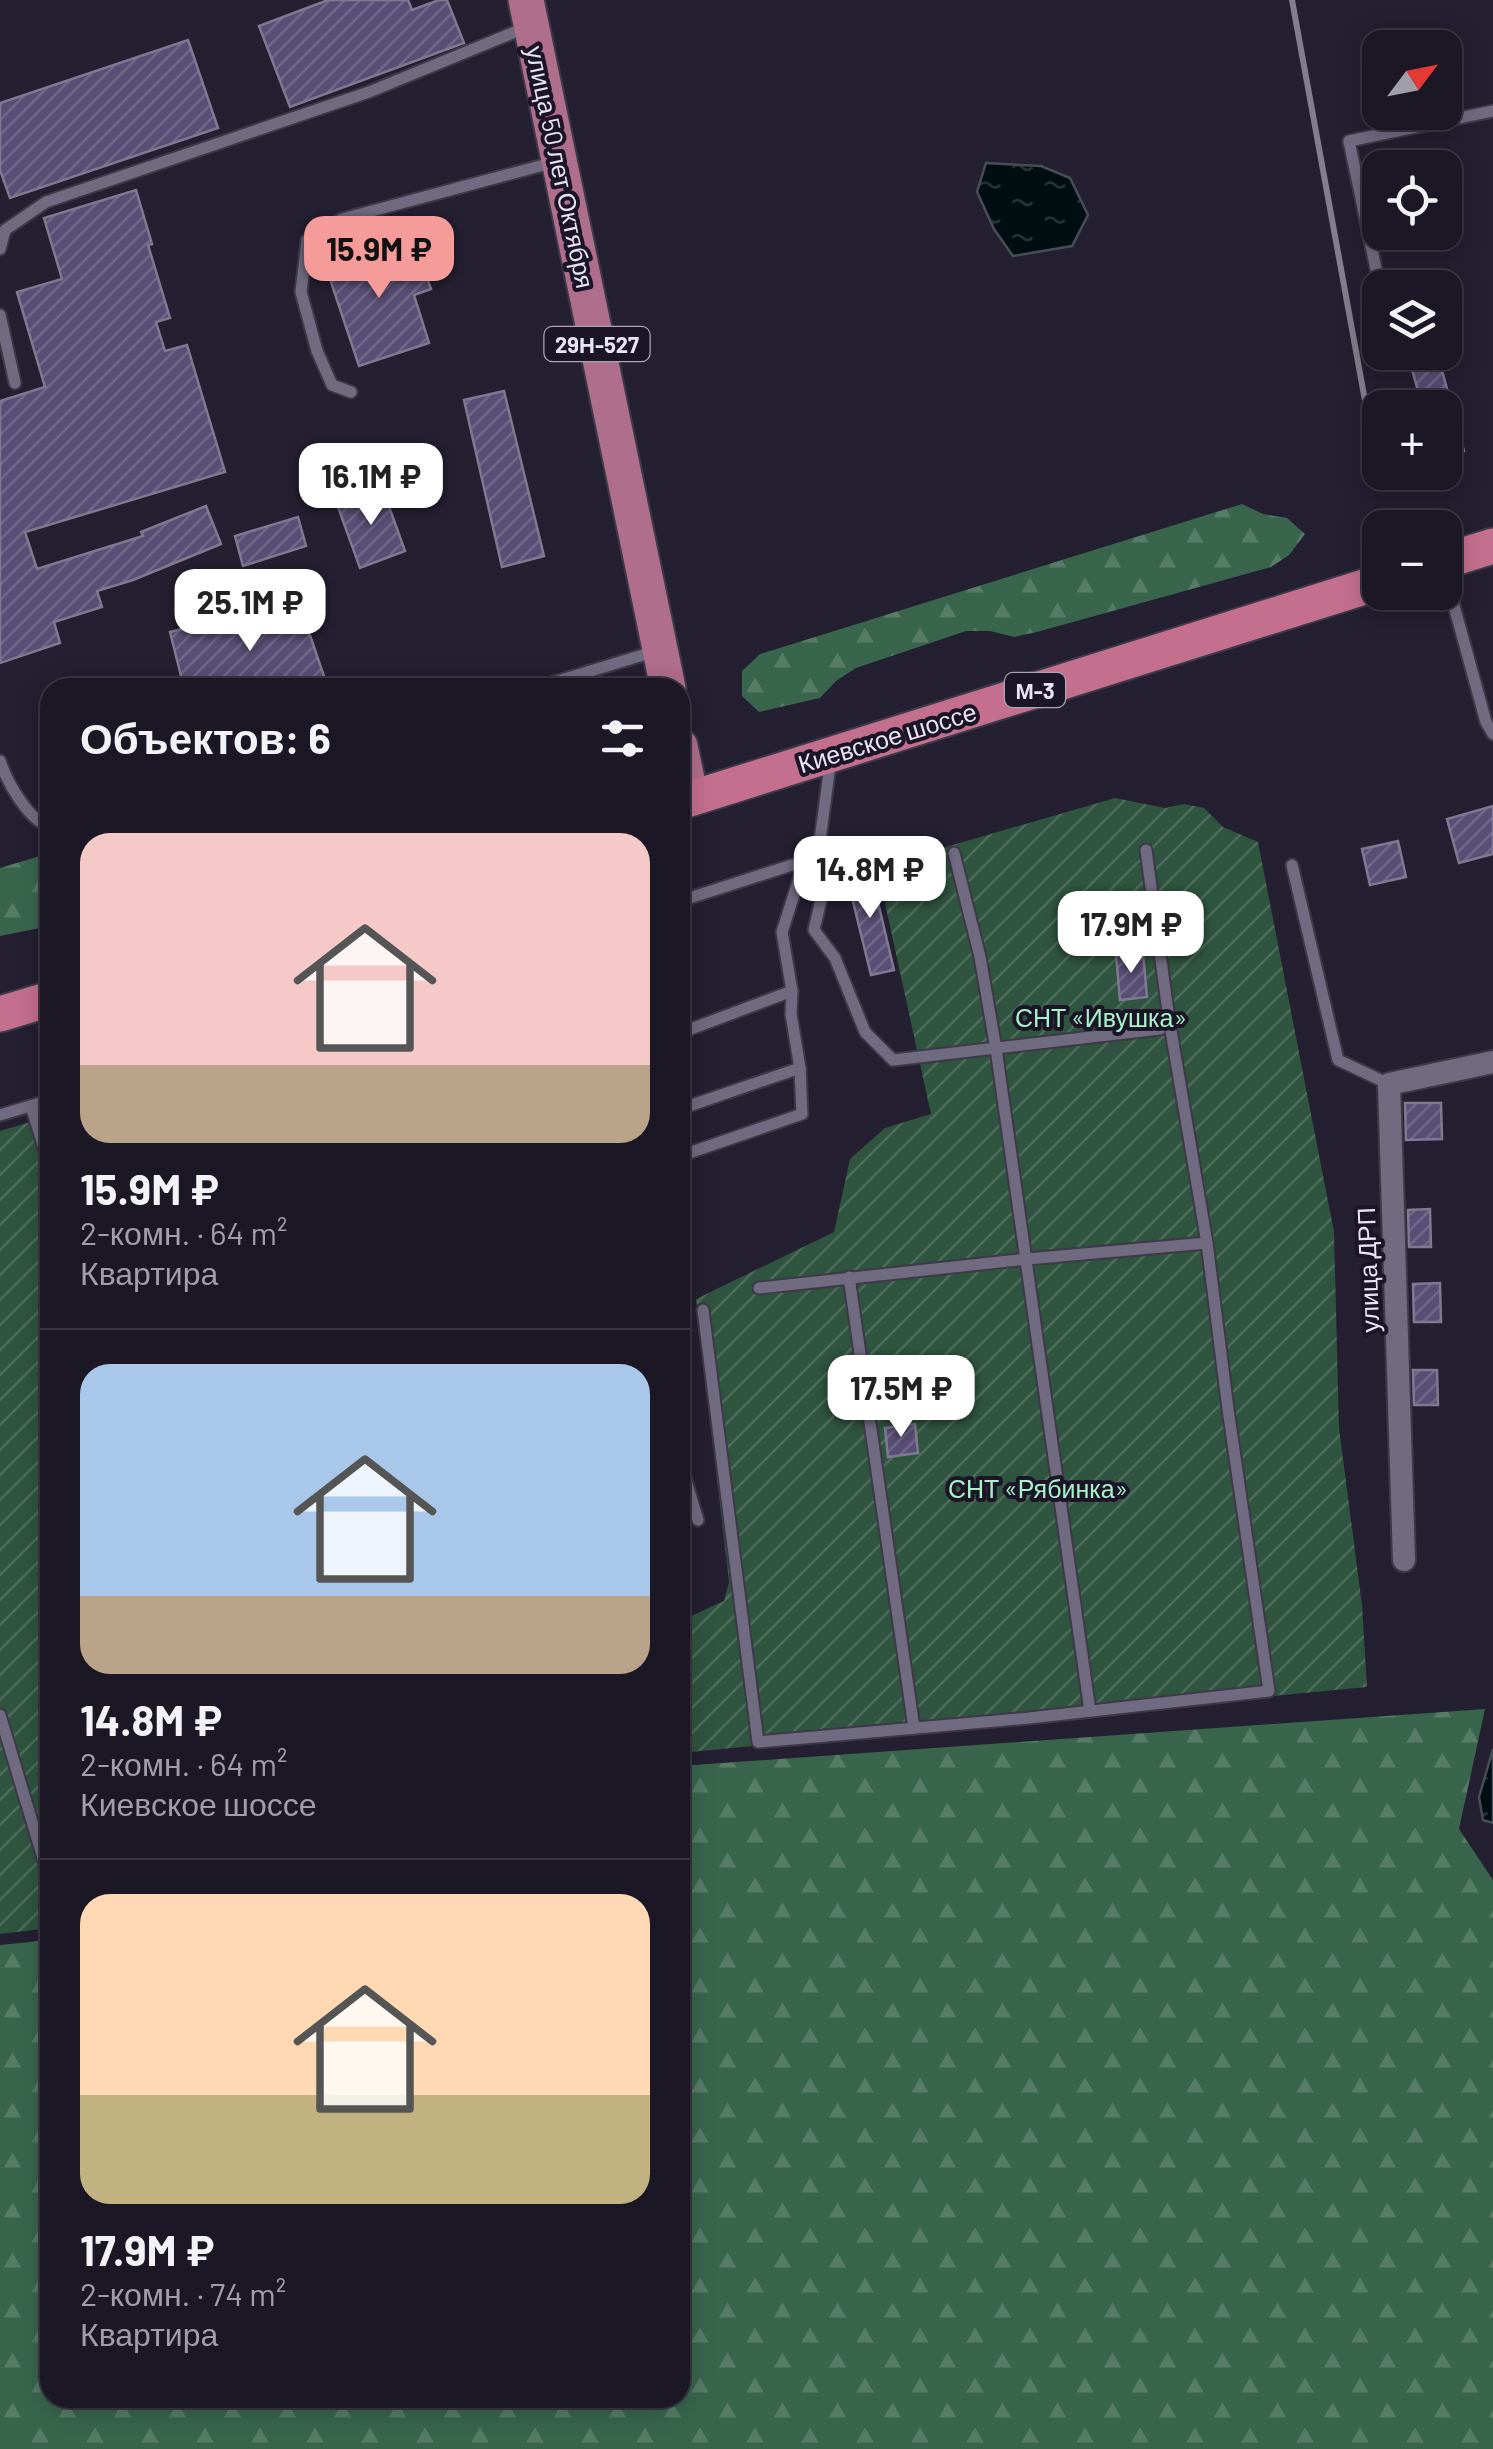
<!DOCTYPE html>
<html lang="ru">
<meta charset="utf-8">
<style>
:root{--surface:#1b1725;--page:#24202d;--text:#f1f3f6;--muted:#a09fa7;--line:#393642;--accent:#f59b9a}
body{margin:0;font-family:Barlow,sans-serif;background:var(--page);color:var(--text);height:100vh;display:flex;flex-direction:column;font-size:38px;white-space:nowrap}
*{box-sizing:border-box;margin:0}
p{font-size:32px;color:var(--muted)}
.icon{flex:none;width:55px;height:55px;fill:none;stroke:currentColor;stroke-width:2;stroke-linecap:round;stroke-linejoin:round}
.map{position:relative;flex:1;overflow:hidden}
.drawer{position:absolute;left:40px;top:678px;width:650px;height:1730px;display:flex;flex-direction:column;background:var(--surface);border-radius:30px;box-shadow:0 5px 25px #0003,0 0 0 2px var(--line)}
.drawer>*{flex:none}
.needle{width:65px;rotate:58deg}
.tools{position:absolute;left:1362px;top:30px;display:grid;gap:20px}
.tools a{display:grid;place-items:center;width:100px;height:100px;border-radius:20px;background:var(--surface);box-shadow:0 5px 25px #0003,0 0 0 2px var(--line);font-size:50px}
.price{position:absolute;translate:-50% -85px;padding:0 22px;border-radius:20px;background:#fff;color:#222;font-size:32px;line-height:65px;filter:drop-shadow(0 2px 5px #0008)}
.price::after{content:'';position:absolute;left:50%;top:60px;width:30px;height:22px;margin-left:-15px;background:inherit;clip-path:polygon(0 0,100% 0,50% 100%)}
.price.on{background:var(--accent);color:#111}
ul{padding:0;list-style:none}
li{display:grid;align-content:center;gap:20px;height:530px;padding:0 40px}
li+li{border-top:2px solid var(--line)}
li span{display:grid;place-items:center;height:310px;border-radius:30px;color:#555}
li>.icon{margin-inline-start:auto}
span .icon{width:180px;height:180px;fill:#fffc;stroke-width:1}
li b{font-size:42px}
h2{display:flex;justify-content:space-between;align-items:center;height:120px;padding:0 40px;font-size:42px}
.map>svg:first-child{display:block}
.forest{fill:url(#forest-firs)}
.garden{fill:url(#garden-furrows)}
.water{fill:url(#water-ripples);stroke:#464e55;stroke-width:2.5}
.building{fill:url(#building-hatch);stroke:#7f7a90;stroke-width:2.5}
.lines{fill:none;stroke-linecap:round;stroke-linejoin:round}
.service-casing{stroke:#3d3948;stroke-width:15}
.minor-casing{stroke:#3d3948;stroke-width:26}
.primary-casing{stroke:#3d3948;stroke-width:39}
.trunk-casing{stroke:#3d3948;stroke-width:39}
.service{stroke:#706b80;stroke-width:11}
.minor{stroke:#706b80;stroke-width:22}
.primary{stroke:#af6e8b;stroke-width:35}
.trunk{stroke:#c46f8e;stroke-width:35}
.rail{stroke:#827e8d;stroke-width:6}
.labels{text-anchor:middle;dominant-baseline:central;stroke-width:8;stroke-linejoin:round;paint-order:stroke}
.shield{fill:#1b1527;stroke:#aaa7b5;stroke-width:2.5}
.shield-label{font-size:22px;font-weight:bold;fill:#e8e5f2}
.street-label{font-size:25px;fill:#e8e5f2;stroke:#1b1527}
.park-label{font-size:25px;fill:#a7f2c7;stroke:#1b1527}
</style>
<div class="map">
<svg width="1493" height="2449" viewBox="0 0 1493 2449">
<defs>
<pattern id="forest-firs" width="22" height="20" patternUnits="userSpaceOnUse" patternTransform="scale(2.5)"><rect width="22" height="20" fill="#39654d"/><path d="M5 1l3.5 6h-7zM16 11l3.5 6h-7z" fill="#567b67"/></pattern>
<pattern id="garden-furrows" width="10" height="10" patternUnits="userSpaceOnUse" patternTransform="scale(2.5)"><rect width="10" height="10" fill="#2f543f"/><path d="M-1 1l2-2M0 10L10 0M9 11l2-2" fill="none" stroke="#4d6c5b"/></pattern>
<pattern id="water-ripples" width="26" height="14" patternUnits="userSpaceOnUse" patternTransform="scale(2.5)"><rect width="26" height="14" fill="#000e12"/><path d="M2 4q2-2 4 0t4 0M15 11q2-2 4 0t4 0" fill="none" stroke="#253135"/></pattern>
<pattern id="building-hatch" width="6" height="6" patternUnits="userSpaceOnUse" patternTransform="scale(2.5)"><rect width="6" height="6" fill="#594e75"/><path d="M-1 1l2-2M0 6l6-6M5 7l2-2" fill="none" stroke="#716789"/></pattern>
</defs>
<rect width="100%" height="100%" fill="#241f31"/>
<!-- forest -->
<g class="forest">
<polygon points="1242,504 1263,514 1287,518 1305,534 1289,555 1271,567 1037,632 1014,637 990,631 966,631 856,668 836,681 820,698 759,712 742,696 742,671 760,654"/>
<polygon points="50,853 50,926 0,936 0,868"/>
<polygon points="1485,1709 1459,1829 1493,1880 1493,2449 0,2449 0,1945 50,1940 50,2398 680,2398 680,1766"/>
</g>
<!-- garden -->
<g class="garden">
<polygon points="1115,798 1165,808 1184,804 1204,808 1223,827 1258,842 1334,1232 1339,1428 1362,1605 1367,1687 680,1753 680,1621 724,1601 729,1582 696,1299 834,1232 850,1159 885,1128 931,1114 877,867"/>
<polygon points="50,1116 50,1928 0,1934 0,1131"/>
</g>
<!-- water -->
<g class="water">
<polygon points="986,163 1041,166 1070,178 1088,215 1072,246 1013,256 994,229 977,192"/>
<polygon points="1493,1749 1493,1823 1483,1820 1479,1797"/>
</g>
<!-- building -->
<g class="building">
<polygon points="328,0 408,0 412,10 439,0 447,0 464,43 290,107 259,26"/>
<polygon points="188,40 218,128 10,198 0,170 0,103"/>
<polygon points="136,190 152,244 148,245 170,318 156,322 165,351 187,345 225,472 25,532 37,569 143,536 141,532 206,506 221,544 133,580 97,591 102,607 54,622 60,643 0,663 0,401 45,387 17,292 62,279 44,218"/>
<polygon points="395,238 405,268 422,263 431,289 414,295 429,343 359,366 324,261"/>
<polygon points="1432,352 1437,352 1464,451 1445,456 1445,408 1423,408 1409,359"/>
<polygon points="504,391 544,556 502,567 464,400"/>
<polygon points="382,487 405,551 360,568 338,507"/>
<polygon points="298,517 306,546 243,566 235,536"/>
<polygon points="299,603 328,688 184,688 170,632 227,618 229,627"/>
<polygon points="1493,806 1493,854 1459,863 1447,819"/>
<polygon points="1398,841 1406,877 1370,885 1362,849"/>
<polygon points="870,868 894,970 871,975 846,873"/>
<polygon points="1143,953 1147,997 1120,1000 1116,955"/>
<polygon points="1405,1103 1441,1103 1442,1139 1406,1140"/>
<polygon points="1430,1209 1431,1247 1409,1247 1408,1210"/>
<polygon points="1440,1283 1441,1322 1414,1322 1413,1284"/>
<polygon points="1413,1370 1437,1370 1438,1405 1414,1405"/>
<polygon points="915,1424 918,1453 888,1457 885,1428"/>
</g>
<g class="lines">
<!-- service casing -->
<g class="service-casing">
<g id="service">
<polyline points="0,249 5,230 46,202 369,92 527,27"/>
<polyline points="1380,288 1349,141 1493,111"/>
<polyline points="0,315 15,383"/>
<polyline points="351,392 332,385 317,351 301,292 307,240 342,219 555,162"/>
<polyline points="1445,573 1486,722 1493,734"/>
<polyline points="535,688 656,651"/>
<path d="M0,761C7,782 28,820 50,827"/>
<polyline points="820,840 823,891 814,930 835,958 865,1032 893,1060 1160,1029 1169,1019 1146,850"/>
<polyline points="954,853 980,957 996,1049 1090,1711"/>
<polyline points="1292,865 1338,1060 1389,1084"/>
<polyline points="680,901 792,865 803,866"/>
<polyline points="680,1033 792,991"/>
<polyline points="31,1106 50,1168"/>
<polyline points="680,1109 800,1068 791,1014 792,991 782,932 803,866 820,840 831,758"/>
<polyline points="0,1115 50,1100"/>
<polyline points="680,1156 802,1114 800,1068"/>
<polyline points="849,1277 914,1728"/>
<polyline points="759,1288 1027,1259 1207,1243"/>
<polyline points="703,1310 758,1742 1029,1718 1269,1691 1228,1409 1207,1243 1169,1019"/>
<polyline points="680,1461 698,1520"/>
<polyline points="0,1715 49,1878"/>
</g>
</g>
<!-- minor casing -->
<g class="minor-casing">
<polyline id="minor" points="1404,1560 1389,1084 1493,1062"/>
</g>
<!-- primary casing -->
<g class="primary-casing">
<g id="primary">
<polyline points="526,0 668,688"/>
<polyline points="680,746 691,798"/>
</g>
</g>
<!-- trunk casing -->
<g class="trunk-casing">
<g id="trunk">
<polyline points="1445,561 1493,546"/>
<polyline points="680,802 1380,582"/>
<polyline points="0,1014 50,999"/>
</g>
</g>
<!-- service -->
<use href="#service" class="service"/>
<!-- minor -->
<use href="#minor" class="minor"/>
<!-- primary -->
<use href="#primary" class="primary"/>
<!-- trunk -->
<use href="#trunk" class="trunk"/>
<!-- rail -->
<polyline class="rail" points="1292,0 1370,428"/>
</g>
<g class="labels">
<!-- shield labels -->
<g class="shield">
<rect x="544.5" y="327" width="105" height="34" rx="8"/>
<rect x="1005" y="673" width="60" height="34" rx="8"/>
</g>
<g class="shield-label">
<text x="597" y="344">29Н-527</text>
<text x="1035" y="690">М-3</text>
</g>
<!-- street labels -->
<g class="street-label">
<text transform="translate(561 167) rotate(78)">улица 50 лет Октября</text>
<text transform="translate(887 737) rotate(-17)">Киевское шоссе</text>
<text transform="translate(1367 1270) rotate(-92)">улица ДРП</text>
</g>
<!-- park labels -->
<g class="park-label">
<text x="1101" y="1017">СНТ «Ивушка»</text>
<text x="1038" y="1488">СНТ «Рябинка»</text>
</g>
</g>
</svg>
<div class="tools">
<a><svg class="needle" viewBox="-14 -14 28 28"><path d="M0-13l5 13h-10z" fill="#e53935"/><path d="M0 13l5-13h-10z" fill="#a09fa7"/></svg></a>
<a><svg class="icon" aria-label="locate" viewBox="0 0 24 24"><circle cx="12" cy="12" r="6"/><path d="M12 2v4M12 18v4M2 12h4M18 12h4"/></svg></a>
<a><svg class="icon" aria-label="layers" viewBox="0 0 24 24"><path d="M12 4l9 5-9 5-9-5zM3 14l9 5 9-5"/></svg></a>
<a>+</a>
<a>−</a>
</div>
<b class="price on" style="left:379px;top:301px">15.9M ₽</b>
<b class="price" style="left:371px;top:528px">16.1M ₽</b>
<b class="price" style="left:250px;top:654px">25.1M ₽</b>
<b class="price" style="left:870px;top:921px">14.8M ₽</b>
<b class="price" style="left:1131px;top:976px">17.9M ₽</b>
<b class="price" style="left:901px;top:1440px">17.5M ₽</b>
<section class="drawer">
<h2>Объектов: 6<svg class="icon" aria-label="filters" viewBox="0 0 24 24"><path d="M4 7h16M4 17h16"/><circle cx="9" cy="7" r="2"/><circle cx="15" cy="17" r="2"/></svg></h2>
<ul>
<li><span style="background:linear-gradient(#f6c9c9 75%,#b9a48a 0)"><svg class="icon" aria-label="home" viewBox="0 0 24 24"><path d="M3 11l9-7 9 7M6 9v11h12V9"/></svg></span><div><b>15.9M ₽</b><p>2-комн. · 64 m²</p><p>Квартира</p></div></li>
<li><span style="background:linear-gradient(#a9c7e8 75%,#b9a48a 0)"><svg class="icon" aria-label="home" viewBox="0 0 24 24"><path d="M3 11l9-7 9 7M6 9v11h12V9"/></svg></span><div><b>14.8M ₽</b><p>2-комн. · 64 m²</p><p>Киевское шоссе</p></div></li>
<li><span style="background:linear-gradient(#ffd9b3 65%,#c2b280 0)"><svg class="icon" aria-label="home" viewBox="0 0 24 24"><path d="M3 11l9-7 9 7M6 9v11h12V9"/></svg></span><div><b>17.9M ₽</b><p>2-комн. · 74 m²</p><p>Квартира</p></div></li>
</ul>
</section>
</div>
